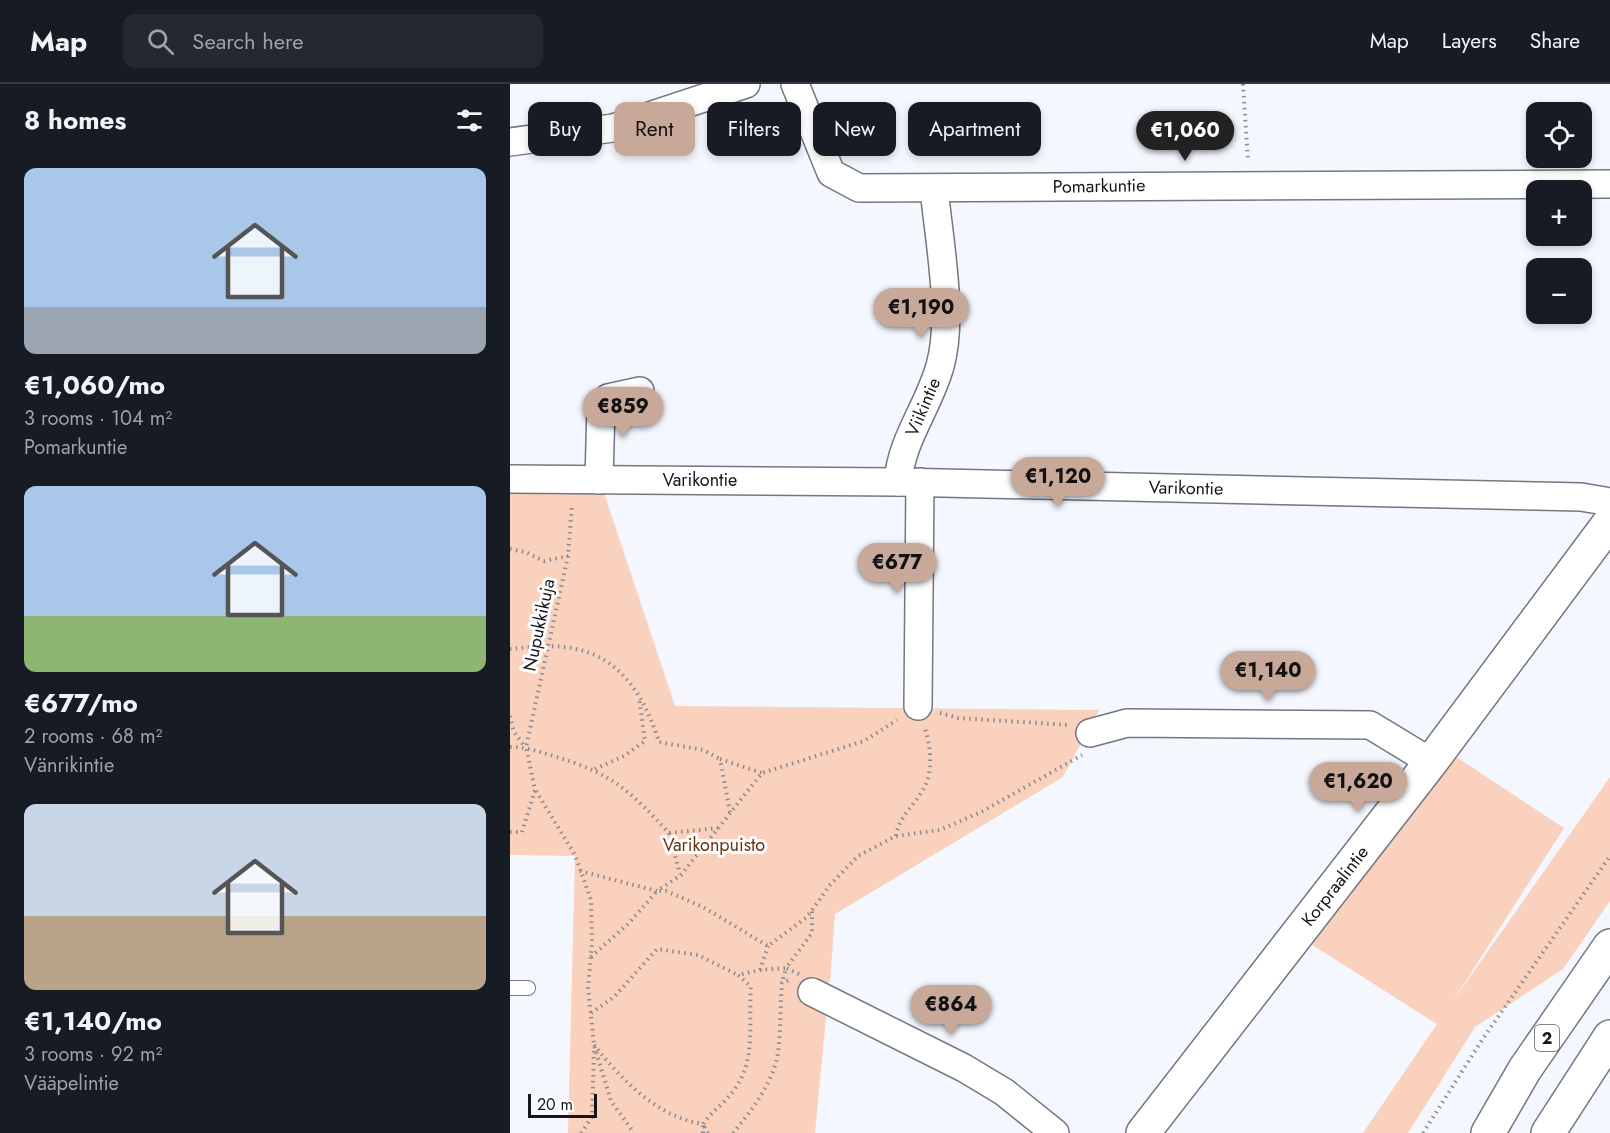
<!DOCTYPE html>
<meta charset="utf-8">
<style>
:root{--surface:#171b24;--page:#242831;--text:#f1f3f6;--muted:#9ea1a6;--line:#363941;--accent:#c8a999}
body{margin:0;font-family:Jost,sans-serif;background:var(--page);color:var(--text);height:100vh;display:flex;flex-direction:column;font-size:22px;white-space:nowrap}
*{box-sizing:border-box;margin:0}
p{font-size:20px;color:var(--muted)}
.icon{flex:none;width:33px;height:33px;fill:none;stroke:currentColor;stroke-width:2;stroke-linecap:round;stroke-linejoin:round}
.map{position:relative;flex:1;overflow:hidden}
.details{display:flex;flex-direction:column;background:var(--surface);width:510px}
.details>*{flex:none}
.hud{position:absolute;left:18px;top:18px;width:570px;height:54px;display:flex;gap:12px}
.buttons{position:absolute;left:1016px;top:18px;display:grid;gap:12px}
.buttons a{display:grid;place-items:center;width:66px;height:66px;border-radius:12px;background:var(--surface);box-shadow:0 3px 9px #0003;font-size:30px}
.scale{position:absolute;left:18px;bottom:15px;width:69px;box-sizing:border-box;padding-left:6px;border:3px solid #15161a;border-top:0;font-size:16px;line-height:21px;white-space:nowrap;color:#15161a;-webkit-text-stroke:4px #fff;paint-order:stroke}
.price{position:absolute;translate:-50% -51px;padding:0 14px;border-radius:21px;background:var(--accent);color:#111;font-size:20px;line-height:39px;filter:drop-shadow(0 2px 3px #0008)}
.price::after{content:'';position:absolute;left:50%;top:36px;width:18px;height:14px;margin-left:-9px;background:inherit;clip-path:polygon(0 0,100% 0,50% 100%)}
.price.on{background:#222;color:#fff}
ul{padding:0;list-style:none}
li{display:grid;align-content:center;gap:12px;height:318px;padding:0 24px}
li span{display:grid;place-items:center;height:186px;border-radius:12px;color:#555}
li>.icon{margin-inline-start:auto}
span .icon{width:108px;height:108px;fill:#fffc;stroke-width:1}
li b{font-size:26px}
h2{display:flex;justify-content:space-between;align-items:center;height:72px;padding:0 24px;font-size:26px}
.pill{padding:0 21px;border-radius:12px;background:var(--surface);box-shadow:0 3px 9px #0003;font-size:21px;line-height:54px}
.pill.on{background:var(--accent);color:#111}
header{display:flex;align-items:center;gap:36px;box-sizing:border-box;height:84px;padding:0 30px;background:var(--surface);border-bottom:2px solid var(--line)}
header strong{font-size:28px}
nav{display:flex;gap:33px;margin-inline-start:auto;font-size:21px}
.search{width:420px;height:54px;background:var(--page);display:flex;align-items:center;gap:15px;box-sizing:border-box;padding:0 21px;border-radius:12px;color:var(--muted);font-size:22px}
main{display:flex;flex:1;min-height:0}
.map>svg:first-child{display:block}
.green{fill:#fad1bd}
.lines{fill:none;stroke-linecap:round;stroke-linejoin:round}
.lane-casing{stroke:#737781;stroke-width:16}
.street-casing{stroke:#737781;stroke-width:30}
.secondary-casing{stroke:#737781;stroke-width:36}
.highway-casing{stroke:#737781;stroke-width:36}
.path{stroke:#898b90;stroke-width:4;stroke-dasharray:1.5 4.5;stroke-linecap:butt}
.lane{stroke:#fff;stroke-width:14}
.street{stroke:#fff;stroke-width:27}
.secondary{stroke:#fff;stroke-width:33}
.highway{stroke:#fff;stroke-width:33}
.labels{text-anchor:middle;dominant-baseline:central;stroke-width:6;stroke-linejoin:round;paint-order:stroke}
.shield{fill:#fff;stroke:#5b5c5f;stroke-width:1.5}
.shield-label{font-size:16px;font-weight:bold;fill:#15161a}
.street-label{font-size:18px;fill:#15161a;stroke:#fff}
.park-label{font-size:18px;fill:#673211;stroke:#fff}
</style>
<header>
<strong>Map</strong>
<div class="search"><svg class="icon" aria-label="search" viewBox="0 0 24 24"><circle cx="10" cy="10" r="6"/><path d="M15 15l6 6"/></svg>Search here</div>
<nav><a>Map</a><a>Layers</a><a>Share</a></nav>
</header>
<main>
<section class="details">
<h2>8 homes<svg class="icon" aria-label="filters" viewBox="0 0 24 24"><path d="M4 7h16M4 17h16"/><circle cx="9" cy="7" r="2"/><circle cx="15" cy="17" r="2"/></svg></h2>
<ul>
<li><span style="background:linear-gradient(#a9c7e8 75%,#9aa5b1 0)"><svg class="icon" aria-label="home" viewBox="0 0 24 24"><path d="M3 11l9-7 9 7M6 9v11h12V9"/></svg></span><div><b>€1,060/mo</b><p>3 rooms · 104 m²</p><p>Pomarkuntie</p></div></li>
<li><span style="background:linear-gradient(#a9c7e8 70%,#8fb573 0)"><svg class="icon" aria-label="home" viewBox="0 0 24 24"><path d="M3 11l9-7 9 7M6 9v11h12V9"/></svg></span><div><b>€677/mo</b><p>2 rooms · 68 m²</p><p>Vänrikintie</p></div></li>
<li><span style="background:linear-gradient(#c9d6e8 60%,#b9a48a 0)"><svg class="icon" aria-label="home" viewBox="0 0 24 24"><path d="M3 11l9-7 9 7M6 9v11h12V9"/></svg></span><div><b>€1,140/mo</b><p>3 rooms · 92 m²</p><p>Vääpelintie</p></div></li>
</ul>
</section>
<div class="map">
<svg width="1100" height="1049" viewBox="0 0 1100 1049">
<rect width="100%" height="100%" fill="#f4f7fe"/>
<!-- green -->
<g class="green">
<polygon points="95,401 95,412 165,622 589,626 553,693 325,830 320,898 303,908 316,933 305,1049 58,1049 65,772 0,771 0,402"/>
<polygon points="931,663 1054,744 941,920 1100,693 1100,817 1053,885 965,943 898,1049 853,1049 927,940 796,857"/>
</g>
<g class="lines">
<!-- lane casing -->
<g class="lane-casing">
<polyline id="lane" points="0,904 18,904"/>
</g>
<!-- street casing -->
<g class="street-casing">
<g id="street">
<polyline points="285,0 321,89 349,104 1100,100"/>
<polyline points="0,58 103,44 236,0"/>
<polyline points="0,395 388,398 1071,413 1100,418"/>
<polyline points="89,396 91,323 98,314 130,307"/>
<path d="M388,398C391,356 419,322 430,282C444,233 429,157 424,104"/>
<polyline points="408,622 410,398"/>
<polyline points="580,649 617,639 860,641 921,678"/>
<polyline points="302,908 454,984 494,1008 545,1049"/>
</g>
</g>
<!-- secondary casing -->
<g class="secondary-casing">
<polyline id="secondary" points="633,1049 921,678 1100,438"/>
</g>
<!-- highway casing -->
<g class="highway-casing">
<g id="highway">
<polyline points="978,1049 1015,985 1100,862"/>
<polyline points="1038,1049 1100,953"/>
</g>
</g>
<!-- path -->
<g class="path">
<polyline points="733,0 738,77"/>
<polyline points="0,465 15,468 34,477 58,472"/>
<path d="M0,565C21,563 45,560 66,565C112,574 136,616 149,658L193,666L210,675"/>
<polyline points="430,629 448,634 559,641"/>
<polyline points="0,632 4,648 15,663"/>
<path d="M0,663C18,663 33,669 50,674C104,691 121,708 159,749L208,744"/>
<polyline points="85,685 114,672 135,657 129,614"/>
<polyline points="26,707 65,771 81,816 82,859 78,904 84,961 101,1017 124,1049"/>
<polyline points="220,728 210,675 252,689"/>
<polyline points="0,748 12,748 25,706 16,663 58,472 62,420"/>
<polyline points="159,749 170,790"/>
<path d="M386,752C389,732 405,721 414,704C423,688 421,662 415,645"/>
<polyline points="70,787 147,807 171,791 252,689 354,657 387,636"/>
<polyline points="81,873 117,841 147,807 156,807 193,823 258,862 297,833 320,801 348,772 386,752 430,746 473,727 572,671"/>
<polyline points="250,886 258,862"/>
<polyline points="289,890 276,884 302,849 302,826"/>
<polyline points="81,929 104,913 147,865 188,871 228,891"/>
<path d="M84,961C112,996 147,1033 193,1040C202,1027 215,1019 224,1006C247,975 238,939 241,903L228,891L250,886L276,884L272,899"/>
<polyline points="71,1049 82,1033 84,965"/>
<polyline points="193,1049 193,1040 198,1049"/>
<path d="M223,1049C242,1026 263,999 268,969C271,946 270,922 272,899L282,895"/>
<polyline points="913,1049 972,956 1100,772"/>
</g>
<!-- lane -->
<use href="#lane" class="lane"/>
<!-- street -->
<use href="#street" class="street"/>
<!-- secondary -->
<use href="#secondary" class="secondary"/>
<!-- highway -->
<use href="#highway" class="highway"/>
</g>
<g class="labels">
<!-- shield labels -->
<rect class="shield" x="1025" y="941" width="24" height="26" rx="4.5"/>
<g class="shield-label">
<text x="1037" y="954">2</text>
</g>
<!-- street labels -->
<g class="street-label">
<text transform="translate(589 102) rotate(-1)">Pomarkuntie</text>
<text transform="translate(413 323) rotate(-67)">Viikintie</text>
<text x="190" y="396">Varikontie</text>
<text transform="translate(676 404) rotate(1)">Varikontie</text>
<text transform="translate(29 541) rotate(-78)">Nupukkikuja</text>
<text transform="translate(825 802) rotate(-52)">Korpraalintie</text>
</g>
<!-- park labels -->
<g class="park-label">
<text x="204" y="761">Varikonpuisto</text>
</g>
</g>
</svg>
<div class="buttons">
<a><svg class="icon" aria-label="locate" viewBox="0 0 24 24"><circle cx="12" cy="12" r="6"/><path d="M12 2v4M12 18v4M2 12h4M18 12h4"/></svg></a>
<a>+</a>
<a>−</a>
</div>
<div class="scale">20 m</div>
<b class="price on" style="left:675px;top:78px">€1,060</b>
<b class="price" style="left:411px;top:255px">€1,190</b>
<b class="price" style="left:113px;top:354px">€859</b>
<b class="price" style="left:548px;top:424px">€1,120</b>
<b class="price" style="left:387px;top:510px">€677</b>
<b class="price" style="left:758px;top:618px">€1,140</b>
<b class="price" style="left:848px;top:729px">€1,620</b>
<b class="price" style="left:441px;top:952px">€864</b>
<div class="hud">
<a class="pill">Buy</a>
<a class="pill on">Rent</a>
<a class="pill">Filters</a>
<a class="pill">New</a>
<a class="pill">Apartment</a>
</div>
</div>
</main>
